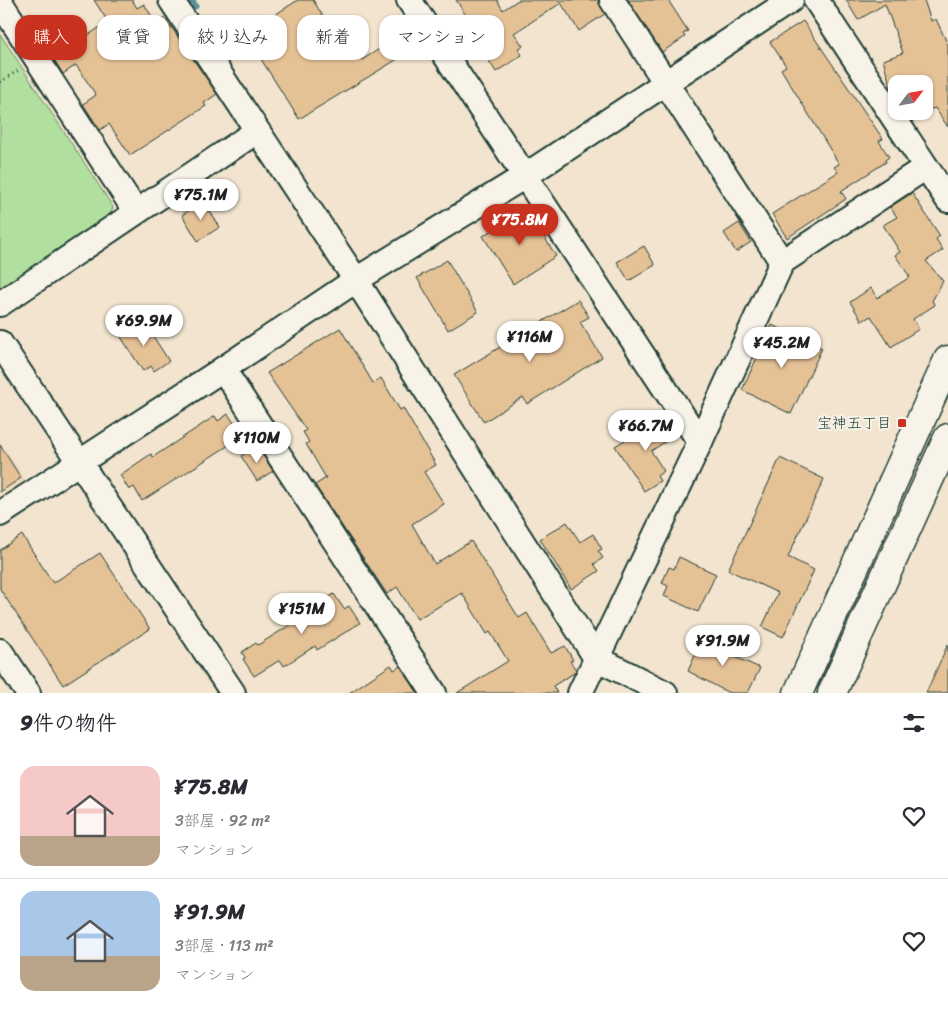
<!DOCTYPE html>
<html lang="ja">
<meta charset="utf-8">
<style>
:root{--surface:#fff;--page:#f2f2f3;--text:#2b2b33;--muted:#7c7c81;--line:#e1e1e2;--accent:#c8321e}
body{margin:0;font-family:Sriracha,"Klee One",sans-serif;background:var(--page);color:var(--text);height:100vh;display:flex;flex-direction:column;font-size:19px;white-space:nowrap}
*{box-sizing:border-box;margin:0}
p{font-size:16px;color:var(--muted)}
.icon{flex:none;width:28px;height:28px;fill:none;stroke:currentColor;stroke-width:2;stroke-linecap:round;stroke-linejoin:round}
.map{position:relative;height:693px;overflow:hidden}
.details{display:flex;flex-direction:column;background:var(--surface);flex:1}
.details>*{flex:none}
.top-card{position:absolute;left:15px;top:15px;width:500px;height:45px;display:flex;gap:10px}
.needle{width:32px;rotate:59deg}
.buttons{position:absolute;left:888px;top:75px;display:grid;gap:10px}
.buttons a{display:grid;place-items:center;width:45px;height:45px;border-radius:10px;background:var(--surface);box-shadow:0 1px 4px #0004;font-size:25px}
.price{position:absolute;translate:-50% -42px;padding:0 11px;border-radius:18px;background:#fff;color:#222;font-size:16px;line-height:32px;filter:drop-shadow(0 1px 2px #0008)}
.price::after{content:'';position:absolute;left:50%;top:30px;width:15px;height:11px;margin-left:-8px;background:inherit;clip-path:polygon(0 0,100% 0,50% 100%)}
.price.current{background:var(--accent);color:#fff}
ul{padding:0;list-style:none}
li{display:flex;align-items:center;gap:15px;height:125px;padding:0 20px}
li+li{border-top:1px solid var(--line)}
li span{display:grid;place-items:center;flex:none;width:140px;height:100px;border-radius:15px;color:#555}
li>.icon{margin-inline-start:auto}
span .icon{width:60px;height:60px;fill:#fffc;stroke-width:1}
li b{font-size:21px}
h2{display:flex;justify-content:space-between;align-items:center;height:60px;padding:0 20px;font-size:21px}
.chip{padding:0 18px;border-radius:15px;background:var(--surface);box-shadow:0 1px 4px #0004;font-size:18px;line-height:45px}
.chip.current{background:var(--accent);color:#fff}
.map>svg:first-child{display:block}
.built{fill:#eedabe}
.green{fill:#b0df9e;stroke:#688e69}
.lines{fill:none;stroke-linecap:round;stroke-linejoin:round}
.stream{stroke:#599399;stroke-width:7}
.building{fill:#e5c196;stroke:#1f3d34}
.minor-casing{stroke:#1f3d34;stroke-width:28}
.tertiary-casing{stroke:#1f3d34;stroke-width:31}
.path{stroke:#1f3d34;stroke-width:3;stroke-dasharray:1 4;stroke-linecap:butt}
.minor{stroke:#f7f3e8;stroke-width:24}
.tertiary{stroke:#f7f3e8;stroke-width:28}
.poi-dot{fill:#c8321e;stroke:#f7f3e8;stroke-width:2}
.labels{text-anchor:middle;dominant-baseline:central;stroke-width:4;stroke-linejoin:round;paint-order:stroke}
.poi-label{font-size:15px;fill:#1f3d34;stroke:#f7f3e8;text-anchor:end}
</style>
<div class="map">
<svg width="948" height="693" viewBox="0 0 948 693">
<rect width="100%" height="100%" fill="#f2e4cf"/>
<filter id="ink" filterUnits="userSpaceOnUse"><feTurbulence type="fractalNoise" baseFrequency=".02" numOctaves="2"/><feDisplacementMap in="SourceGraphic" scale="10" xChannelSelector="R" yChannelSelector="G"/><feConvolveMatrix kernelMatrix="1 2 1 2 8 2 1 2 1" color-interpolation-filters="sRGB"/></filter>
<g filter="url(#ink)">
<!-- built -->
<polygon class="built" points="0,441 26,481 0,499"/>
<!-- green -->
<polygon class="green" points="0,34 113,207 111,214 0,288"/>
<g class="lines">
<!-- stream -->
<polyline class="stream" points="191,0 195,6"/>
</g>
<!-- building -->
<g class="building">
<polygon points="94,0 132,0 137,8 144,4 156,23 165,18 217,94 204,103 206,106 130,155 109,124 100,130 83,104 96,95 76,65 63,74 53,58 108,22"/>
<polygon points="298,0 313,0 327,23 335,18 362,60 395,39 406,54 299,119 245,34"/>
<polygon points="456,0 497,0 503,10 518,0 598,0 605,14 579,31 561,3 514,33 523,46 518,49 522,55 496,72 472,34 476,31"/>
<polygon points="628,0 668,0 688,31 683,34 685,37 662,52"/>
<polygon points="846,0 924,0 931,21 936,19 948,45 948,127 935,108 909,116 906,111 924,111 924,84 896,84 896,91 892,91 883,60 903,53 885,4 858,20"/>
<polygon points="803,21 883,139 879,141 889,157 885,160 886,162 841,191 846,199 787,238 772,214 838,172 834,167 839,164 781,69 786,66 770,42"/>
<polygon points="912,193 940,236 936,239 943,250 926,261 943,281 932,301 935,305 913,319 919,329 891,347 871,316 862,321 850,302 871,288 877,298 910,277 895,255 900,252 883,225 897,217 890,207"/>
<polygon points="203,201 220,227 198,241 182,215"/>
<polygon points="519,213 530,214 556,256 513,284 483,236"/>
<polygon points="739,223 751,242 736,252 724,233"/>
<polygon points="644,246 655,265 629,281 617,262"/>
<polygon points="447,260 478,312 448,330 417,278"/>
<polygon points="578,300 589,317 580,322 602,357 527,404 523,397 484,422 454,375"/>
<polygon points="142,319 169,361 154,371 151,366 143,371 119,334"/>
<polygon points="772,325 822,348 791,414 742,390"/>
<polygon points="340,328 373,383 381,378 400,410 403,408 436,465 424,472 444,504 412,524 435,564 471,541 519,618 527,613 551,653 565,646 573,660 570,661 576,670 574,673 553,686 557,693 457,693 508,661 490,632 487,634 462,593 417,619 397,587 387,594 315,485 326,478 306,444 309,442 303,432 306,430 267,373"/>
<polygon points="228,414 243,436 142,501 134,487 129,490 120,475 151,454 153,457 215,416 218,421"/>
<polygon points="665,416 677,434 651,451 664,471 657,476 660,481 644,491 615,446"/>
<polygon points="0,445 21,478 0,492"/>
<polygon points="257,446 273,471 257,481 241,456"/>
<polygon points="780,458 824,479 788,557 814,570 783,637 762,627 778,593 728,570"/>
<polygon points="567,522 580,542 593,534 602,549 598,551 603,558 594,564 599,571 571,589 540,539"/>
<polygon points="22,535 53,583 100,553 150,629 63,685 0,589 0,550"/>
<polygon points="679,557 716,574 698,612 664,596 668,586 662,583 669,567 674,569"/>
<polygon points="334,594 344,609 349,606 360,623 317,650 315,646 284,666 280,660 254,676 243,659 245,658 242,652 256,643 258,645 298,620 297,617"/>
<polygon points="704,635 736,650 733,656 760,668 748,693 729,693 688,671"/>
<polygon points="948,644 948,693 926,693"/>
<polygon points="391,665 394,670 400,666 418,693 349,693"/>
</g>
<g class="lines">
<!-- minor casing -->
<g class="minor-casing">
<g id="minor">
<polyline points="171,0 356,280 596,658 665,693"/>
<polyline points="409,0 700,442"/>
<polyline points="612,0 782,262"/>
<polyline points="816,0 948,200"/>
<polyline points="0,2 136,212"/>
<polyline points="0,304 257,131"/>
<polyline points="0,343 233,693"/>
<polyline points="223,369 434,693"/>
<polyline points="0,514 223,369 356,280 525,176 791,0"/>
<polyline points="0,651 28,693"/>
<polyline points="580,693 700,442 782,262 926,167"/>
</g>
</g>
<!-- tertiary casing -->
<g class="tertiary-casing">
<g id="tertiary">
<polyline points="798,693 948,360"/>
<polyline points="832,693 948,438"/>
</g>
</g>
<!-- path -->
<polyline class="path" points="0,82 19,70"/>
<!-- minor -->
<use href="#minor" class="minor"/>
<!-- tertiary -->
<use href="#tertiary" class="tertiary"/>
</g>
</g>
<!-- markers -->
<rect class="poi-dot" x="897" y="418" width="10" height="10" rx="2.5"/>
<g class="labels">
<!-- poi labels -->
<g class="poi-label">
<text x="892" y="423">宝神五丁目</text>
</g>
</g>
</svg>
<div class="buttons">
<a><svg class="needle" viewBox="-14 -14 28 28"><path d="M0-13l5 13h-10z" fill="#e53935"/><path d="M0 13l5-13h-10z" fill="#7c7c81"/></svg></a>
</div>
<b class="price" style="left:201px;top:221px">¥75.1M</b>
<b class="price current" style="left:520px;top:246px">¥75.8M</b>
<b class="price" style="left:144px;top:347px">¥69.9M</b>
<b class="price" style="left:530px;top:363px">¥116M</b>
<b class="price" style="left:782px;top:369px">¥45.2M</b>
<b class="price" style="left:646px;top:452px">¥66.7M</b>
<b class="price" style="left:257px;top:464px">¥110M</b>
<b class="price" style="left:302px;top:635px">¥151M</b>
<b class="price" style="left:723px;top:667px">¥91.9M</b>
<div class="top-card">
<a class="chip current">購入</a>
<a class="chip">賃貸</a>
<a class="chip">絞り込み</a>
<a class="chip">新着</a>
<a class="chip">マンション</a>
</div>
</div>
<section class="details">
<h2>9件の物件<svg class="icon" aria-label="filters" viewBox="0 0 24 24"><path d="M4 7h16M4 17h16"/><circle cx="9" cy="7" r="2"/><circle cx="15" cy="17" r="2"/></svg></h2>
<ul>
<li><span style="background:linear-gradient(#f6c9c9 70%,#b9a48a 0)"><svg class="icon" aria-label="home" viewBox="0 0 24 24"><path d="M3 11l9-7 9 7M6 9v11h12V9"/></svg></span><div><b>¥75.8M</b><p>3部屋 · 92 m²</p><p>マンション</p></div><svg class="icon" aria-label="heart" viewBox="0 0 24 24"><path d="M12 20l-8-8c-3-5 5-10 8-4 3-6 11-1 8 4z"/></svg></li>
<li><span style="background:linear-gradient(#a9c7e8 65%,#b9a48a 0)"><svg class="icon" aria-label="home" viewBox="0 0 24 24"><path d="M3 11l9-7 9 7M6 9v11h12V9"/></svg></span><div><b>¥91.9M</b><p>3部屋 · 113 m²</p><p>マンション</p></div><svg class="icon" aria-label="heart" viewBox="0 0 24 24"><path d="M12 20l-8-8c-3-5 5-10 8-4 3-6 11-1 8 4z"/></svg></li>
</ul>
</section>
